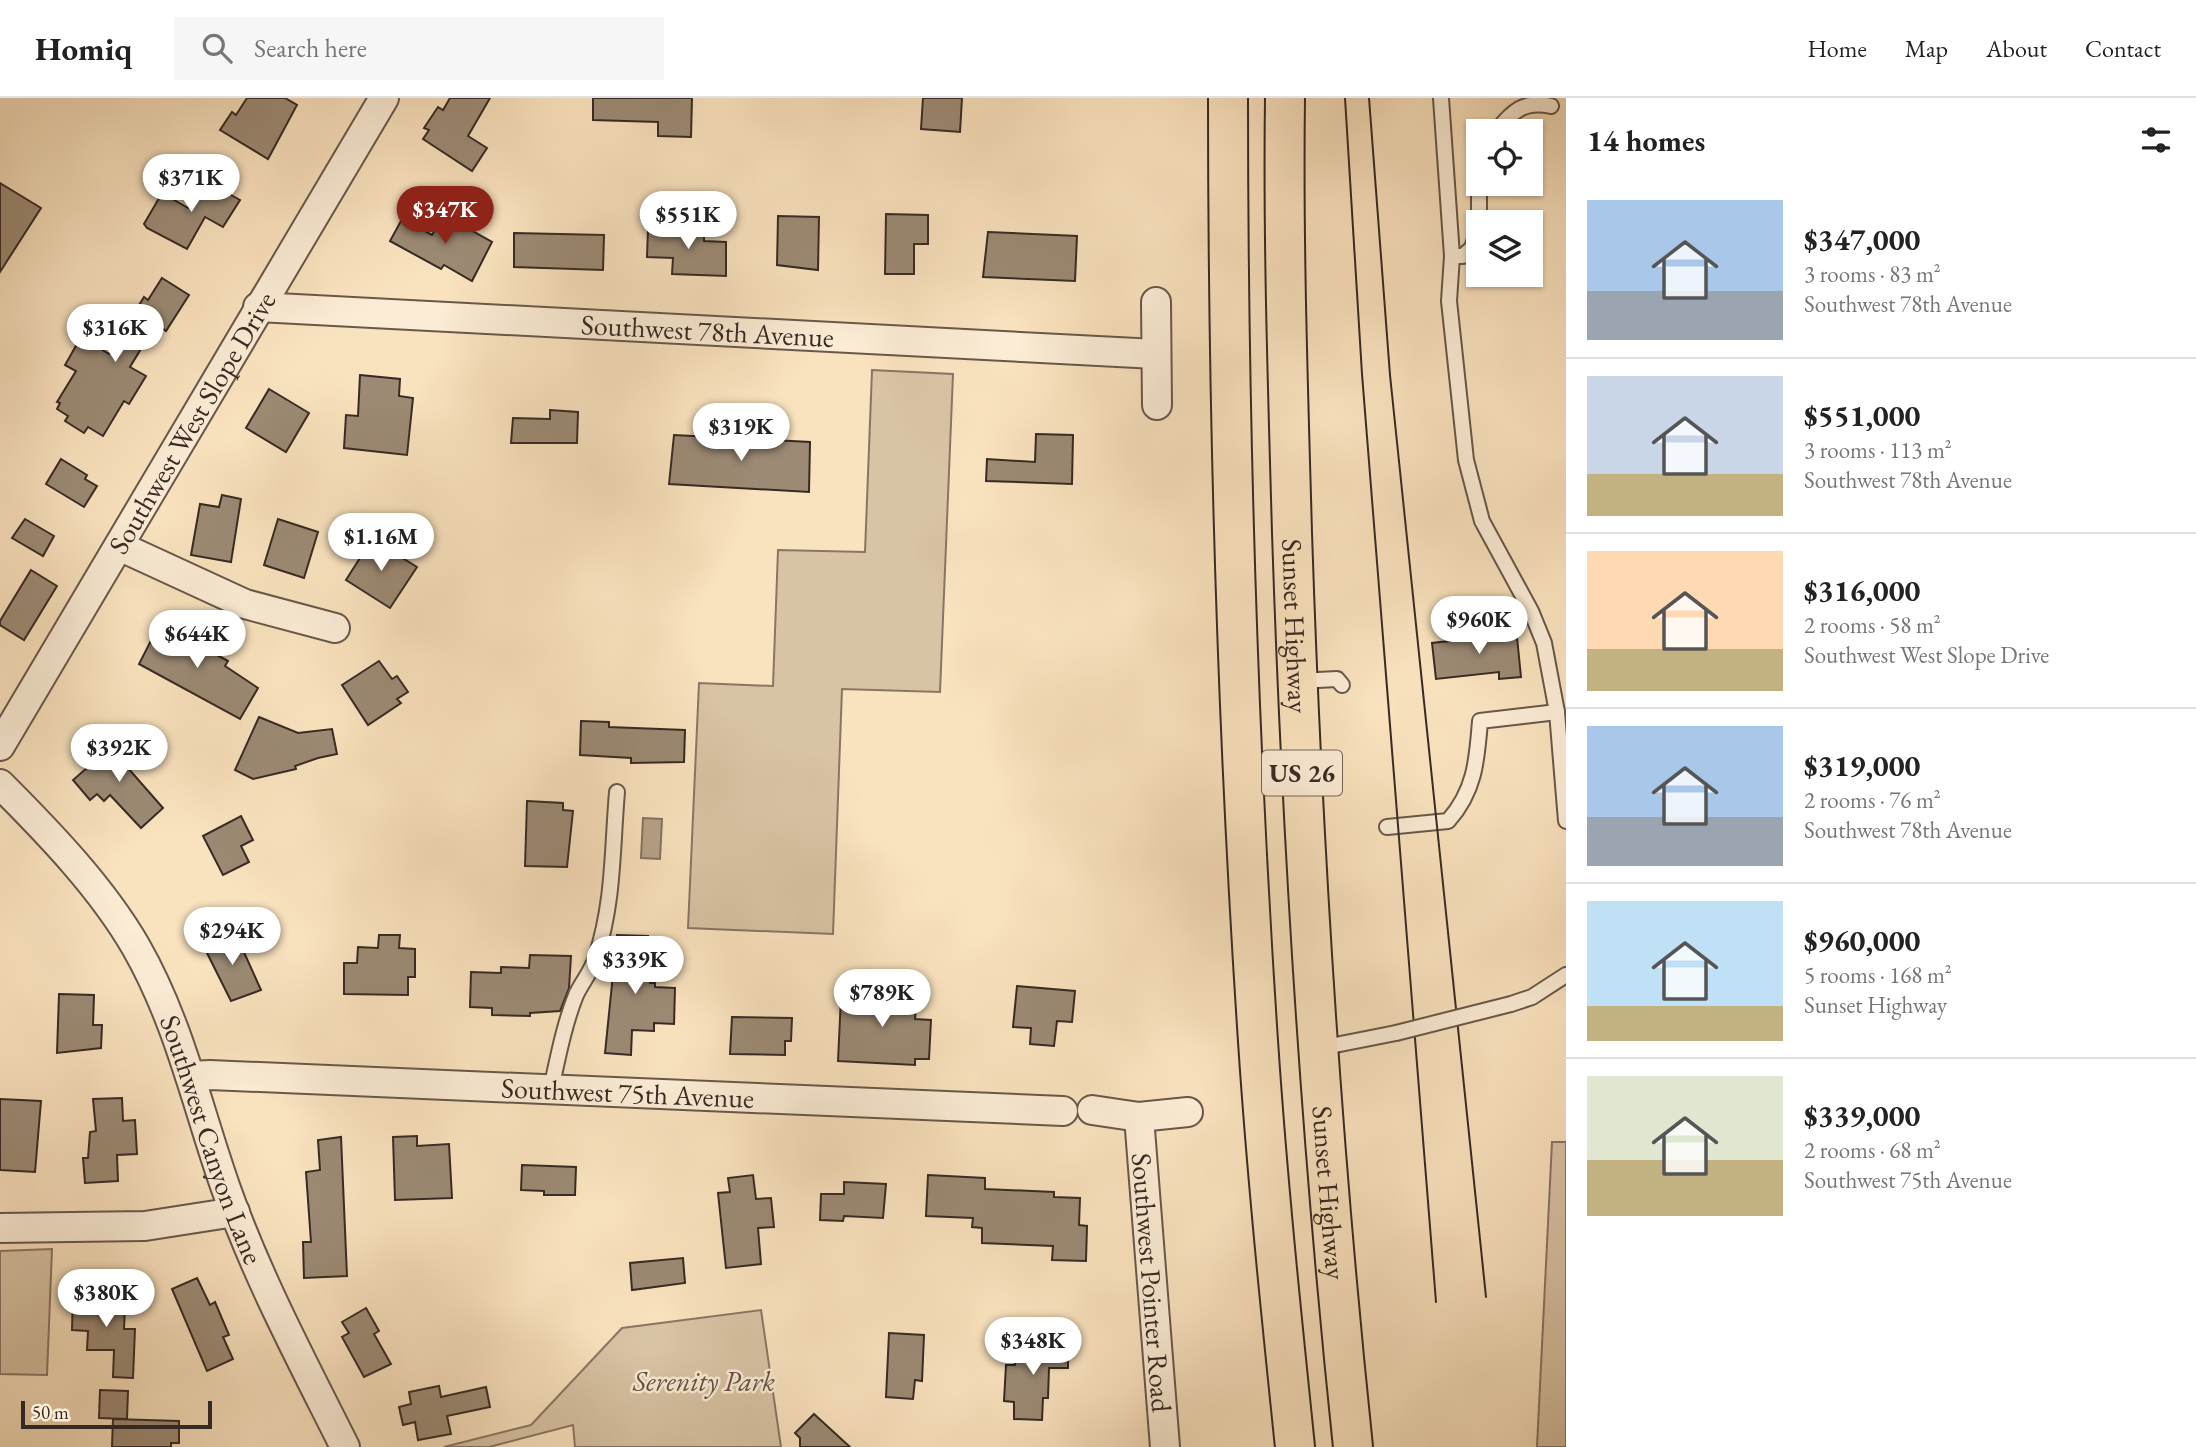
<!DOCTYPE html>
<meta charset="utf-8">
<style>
:root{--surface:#fff;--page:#f6f6f6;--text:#222;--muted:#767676;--line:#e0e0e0;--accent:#8f2418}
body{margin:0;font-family:"EB Garamond",serif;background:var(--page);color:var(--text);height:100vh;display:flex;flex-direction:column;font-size:26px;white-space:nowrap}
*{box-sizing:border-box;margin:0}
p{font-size:23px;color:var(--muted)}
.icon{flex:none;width:38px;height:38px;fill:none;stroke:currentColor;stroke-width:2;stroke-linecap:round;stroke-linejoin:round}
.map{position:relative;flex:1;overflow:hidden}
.side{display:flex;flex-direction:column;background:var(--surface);width:630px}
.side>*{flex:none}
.controls{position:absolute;left:1466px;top:21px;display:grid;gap:14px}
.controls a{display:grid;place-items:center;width:77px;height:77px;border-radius:0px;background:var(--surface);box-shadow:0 2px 5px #0004;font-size:35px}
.scale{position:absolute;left:21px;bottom:18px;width:191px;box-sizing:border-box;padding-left:7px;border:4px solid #372a24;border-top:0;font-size:19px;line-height:24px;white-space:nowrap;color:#372a24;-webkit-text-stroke:5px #fbecd5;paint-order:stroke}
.price{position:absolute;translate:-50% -60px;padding:0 16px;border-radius:24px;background:#fff;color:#222;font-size:23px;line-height:46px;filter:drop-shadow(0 2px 4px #0008)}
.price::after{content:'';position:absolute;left:50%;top:42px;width:21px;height:16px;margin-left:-10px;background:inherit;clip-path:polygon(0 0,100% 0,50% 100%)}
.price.active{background:var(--accent);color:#fff}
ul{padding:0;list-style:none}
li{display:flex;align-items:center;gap:21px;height:175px;padding:0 21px}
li+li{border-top:2px solid var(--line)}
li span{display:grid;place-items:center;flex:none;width:196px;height:140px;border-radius:0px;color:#555}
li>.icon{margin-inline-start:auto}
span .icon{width:84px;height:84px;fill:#fffc;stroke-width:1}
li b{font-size:30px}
h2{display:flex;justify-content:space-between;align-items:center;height:84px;padding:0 21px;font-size:30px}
header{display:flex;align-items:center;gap:42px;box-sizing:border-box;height:98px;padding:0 35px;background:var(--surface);border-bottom:2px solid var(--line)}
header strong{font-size:33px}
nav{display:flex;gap:38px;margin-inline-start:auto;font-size:24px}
.search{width:490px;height:63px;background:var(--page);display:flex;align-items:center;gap:18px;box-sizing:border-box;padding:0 24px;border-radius:0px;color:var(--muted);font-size:26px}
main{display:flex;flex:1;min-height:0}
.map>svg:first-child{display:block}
.green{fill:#d8c3a4;stroke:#887664;stroke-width:2}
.water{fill:#b7a38a;stroke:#847361;stroke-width:2}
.building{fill:#9c8a74;stroke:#372a24;stroke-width:2}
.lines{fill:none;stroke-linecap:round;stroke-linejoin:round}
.service-casing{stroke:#68584a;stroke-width:18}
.minor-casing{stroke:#68584a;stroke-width:32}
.motorway-casing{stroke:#372a24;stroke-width:42}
.service{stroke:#fbecd5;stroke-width:14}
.minor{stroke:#fbecd5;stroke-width:28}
.motorway{stroke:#f9e2be;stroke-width:38}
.tram{stroke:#372a24;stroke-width:2}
.service-bridge-casing{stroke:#68584a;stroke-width:18;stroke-linecap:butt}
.service-bridge{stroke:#fbecd5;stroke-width:14}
.labels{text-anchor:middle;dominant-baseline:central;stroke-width:5;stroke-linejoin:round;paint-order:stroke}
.shield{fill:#fbecd5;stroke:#726459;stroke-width:2}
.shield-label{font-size:26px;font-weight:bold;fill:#372a24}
.street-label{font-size:28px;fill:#372a24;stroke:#fbecd5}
.park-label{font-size:28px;font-style:italic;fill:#5f5044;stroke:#fbecd5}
</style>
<header>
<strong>Homiq</strong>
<div class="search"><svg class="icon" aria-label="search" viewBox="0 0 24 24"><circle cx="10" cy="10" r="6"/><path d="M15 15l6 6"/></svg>Search here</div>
<nav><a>Home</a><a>Map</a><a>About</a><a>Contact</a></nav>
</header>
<main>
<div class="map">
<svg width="1566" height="1349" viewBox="0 0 1566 1349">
<rect width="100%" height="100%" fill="#f9e2be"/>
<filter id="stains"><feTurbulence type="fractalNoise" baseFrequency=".00286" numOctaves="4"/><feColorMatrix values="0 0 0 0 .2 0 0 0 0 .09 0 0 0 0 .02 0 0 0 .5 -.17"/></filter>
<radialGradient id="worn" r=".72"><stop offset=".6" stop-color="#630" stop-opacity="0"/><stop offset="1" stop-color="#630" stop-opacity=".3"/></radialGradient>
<!-- green -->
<g class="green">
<polygon points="872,272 953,276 940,594 842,591 833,836 688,830 699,585 773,588 778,452 865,454"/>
<polygon points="1552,1044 1566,1044 1566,1349 1537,1349"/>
<polygon points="52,1151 47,1277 0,1276 0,1153"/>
<polygon points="761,1212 781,1349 575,1349 573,1327 489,1349 444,1349 531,1327 622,1230"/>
</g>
<!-- water -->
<polygon class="water" points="643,720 662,721 660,761 641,760"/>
<!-- building -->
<g class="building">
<polygon points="247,0 285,0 297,7 268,61 220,32 232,14 236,17"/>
<polygon points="450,0 490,0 468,38 487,50 472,73 423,41 429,32 424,30 438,9 443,12"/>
<polygon points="593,0 692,0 691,39 658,38 658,24 593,22"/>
<polygon points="923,0 962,0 960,34 921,31"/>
<polygon points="204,82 240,102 223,129 205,119 187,151 147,130 144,126 162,95 188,110"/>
<polygon points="0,85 41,110 0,174"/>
<polygon points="886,116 928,117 928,146 914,146 914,176 885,176"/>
<polygon points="444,117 492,144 472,183 444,167 441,171 390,143 402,121 432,137"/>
<polygon points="778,118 819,119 818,172 777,167"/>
<polygon points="648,130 704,132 704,143 726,144 726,178 672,176 673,160 647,159"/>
<polygon points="988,134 1077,138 1075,183 983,179"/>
<polygon points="514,135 604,137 603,172 514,169"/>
<polygon points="162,180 189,197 166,233 156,226 130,269 146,278 129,306 124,303 103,338 88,329 84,335 65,323 68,318 57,311 60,305 57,304 76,273 65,267 81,239 109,256 144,199 148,202"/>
<polygon points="360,277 400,281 399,298 413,300 407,357 344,350 346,317 358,318"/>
<polygon points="269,291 309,315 286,354 246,330"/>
<polygon points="550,312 578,314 577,345 511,345 513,320 550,321"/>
<polygon points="1036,336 1073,337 1072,386 986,383 987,361 1035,364"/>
<polygon points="674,337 810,344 809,394 669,386"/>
<polygon points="61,361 87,377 85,381 97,388 84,409 46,386"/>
<polygon points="222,397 241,401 231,464 191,457 200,406 219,409"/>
<polygon points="25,421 54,438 43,458 12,440"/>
<polygon points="278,421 318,434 304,480 264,467"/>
<polygon points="372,441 417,469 390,510 346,482"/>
<polygon points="31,472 57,488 24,542 0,527 0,523"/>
<polygon points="162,521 198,540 195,545 228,563 225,568 258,590 240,621 139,566"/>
<polygon points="1516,529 1521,579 1499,581 1499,574 1436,581 1432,545 1495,538 1495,532"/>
<polygon points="379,563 392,581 397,578 408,594 397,601 401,605 368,627 342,587"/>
<polygon points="259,619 298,635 332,631 337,656 318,660 295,668 296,671 253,681 235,672"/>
<polygon points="581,623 609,624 609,629 685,632 684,664 631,665 631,660 580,657"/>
<polygon points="119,642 136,660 127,669 163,710 141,730 110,697 104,703 97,696 90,702 73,682"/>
<polygon points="527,703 563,705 563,712 573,713 567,769 525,768"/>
<polygon points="241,718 253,742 241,748 249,764 223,777 203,738"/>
<polygon points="229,834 238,854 243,852 261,892 231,903 202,845"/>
<polygon points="379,837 400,837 399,850 415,851 415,879 408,879 408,897 344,896 344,865 357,865 358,849 378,850"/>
<polygon points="617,837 648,838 646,876 650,876 650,885 655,885 655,889 675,890 674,926 654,925 654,933 632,932 631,957 605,955"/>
<polygon points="530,857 571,858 569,890 560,913 530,915 530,918 492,917 492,910 470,909 471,874 501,875 501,869 529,870"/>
<polygon points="1017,888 1075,893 1072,924 1057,923 1054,948 1030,946 1031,930 1013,929"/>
<polygon points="859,890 897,892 896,899 917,900 915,921 931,922 929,961 915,961 915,967 838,963 841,899 859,900"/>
<polygon points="59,896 94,897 93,927 102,927 101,950 57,955"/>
<polygon points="732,919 792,920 791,943 785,943 785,957 730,956"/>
<polygon points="122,1000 123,1023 135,1022 137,1056 117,1057 118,1083 85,1085 83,1060 88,1060 90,1034 96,1033 93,1001"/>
<polygon points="0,1001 41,1003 35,1074 0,1072"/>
<polygon points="417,1038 417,1048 449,1046 452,1100 395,1102 393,1039"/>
<polygon points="341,1039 347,1178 304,1180 303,1144 311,1144 306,1074 320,1072 318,1042"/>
<polygon points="522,1067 576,1069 575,1097 544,1097 544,1093 521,1092"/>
<polygon points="753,1077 756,1101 771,1100 774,1129 758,1130 761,1166 726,1170 718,1095 730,1094 728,1080"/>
<polygon points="928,1077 985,1080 985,1091 1054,1094 1054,1099 1080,1100 1079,1127 1087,1128 1086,1163 1052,1162 1053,1148 982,1145 982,1130 972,1129 973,1120 926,1118"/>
<polygon points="844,1084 886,1086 883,1120 844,1118 843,1123 820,1122 821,1096 844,1096"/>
<polygon points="683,1160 685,1185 632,1192 630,1165"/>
<polygon points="197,1180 210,1207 215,1204 229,1237 223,1239 233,1261 207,1273 172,1191"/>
<polygon points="73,1195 116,1196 116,1207 125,1207 124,1231 135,1231 133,1280 113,1279 114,1252 87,1252 88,1233 72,1232"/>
<polygon points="366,1210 379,1233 374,1236 391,1266 364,1279 342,1239 349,1235 342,1224"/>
<polygon points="889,1235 924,1237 922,1283 915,1282 913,1301 886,1299"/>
<polygon points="1016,1244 1068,1246 1068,1270 1049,1270 1048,1300 1043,1300 1042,1322 1014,1321 1014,1304 1004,1303 1006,1267 1015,1267"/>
<polygon points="439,1288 441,1299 486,1289 490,1309 447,1318 451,1336 418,1342 415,1324 403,1327 399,1309 411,1306 409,1294"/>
<polygon points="100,1292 128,1293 127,1321 99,1320"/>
<polygon points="814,1316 850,1349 800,1349 800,1340 795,1335"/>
<polygon points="113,1321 179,1323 179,1345 171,1345 171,1349 112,1349"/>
</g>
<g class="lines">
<!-- service casing -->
<g class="service-casing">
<g id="service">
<polyline points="1441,0 1452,158 1449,203 1466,362 1482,423 1531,513 1544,545 1557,614 1566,723"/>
<path d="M1497,33C1512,13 1525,2 1551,8"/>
<polyline points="1479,124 1479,86"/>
<polyline points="1452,158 1463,158 1472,150 1479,129"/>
<polyline points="1298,583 1337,581 1342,587"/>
<path d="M1387,729L1448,723C1475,693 1477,662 1480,623L1557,614"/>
<polyline points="1511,906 1532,899 1566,877"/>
<polyline points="1320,950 1396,935"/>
<path d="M551,991C558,959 564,927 576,897C582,884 592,873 596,859C614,803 612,752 617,694"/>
</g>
</g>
<!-- minor casing -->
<g class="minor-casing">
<g id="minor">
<polyline points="1156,204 1157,307"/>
<path id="s1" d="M258,209L1156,256"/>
<polyline points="119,448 245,506 335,530"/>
<path id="s2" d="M0,648L384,0"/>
<path id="s3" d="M0,686C49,735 102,790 136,849C179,924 197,1008 225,1088C257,1179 302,1263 345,1349"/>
<path id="s4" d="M190,978L210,977L1063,1013"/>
<polyline points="1092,1012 1139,1019 1188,1014"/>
<path id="s5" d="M1139,1019L1165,1349"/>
<polyline points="0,1130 145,1128 235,1114"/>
</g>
</g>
<!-- motorway casing -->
<g class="motorway-casing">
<g id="motorway">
<path d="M1228,0C1228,314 1237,629 1258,943C1267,1079 1281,1214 1295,1349"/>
<path id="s6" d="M1285,0C1283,145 1288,290 1292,435C1302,740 1321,1045 1353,1349"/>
</g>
</g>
<!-- service -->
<use href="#service" class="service"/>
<!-- minor -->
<use href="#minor" class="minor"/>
<!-- motorway -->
<use href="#motorway" class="motorway"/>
<!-- tram -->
<g class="tram">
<polyline points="1345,0 1362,276 1436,1204"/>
<polyline points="1369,0 1390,277 1486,1199"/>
</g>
<!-- service-bridge casing -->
<g class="service-bridge-casing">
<polyline id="service-bridge" points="1396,935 1511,906"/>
</g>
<!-- service-bridge -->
<use href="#service-bridge" class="service-bridge"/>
</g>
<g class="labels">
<!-- shield labels -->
<rect class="shield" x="1262" y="652.5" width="80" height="45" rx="5"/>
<g class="shield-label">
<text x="1302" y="675">US 26</text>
</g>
<!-- street labels -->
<g class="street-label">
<text stroke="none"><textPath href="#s1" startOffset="450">Southwest 78th Avenue</textPath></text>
<text stroke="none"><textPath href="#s2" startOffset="376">Southwest West Slope Drive</textPath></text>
<text stroke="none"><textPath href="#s6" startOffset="528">Sunset Highway</textPath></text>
<text stroke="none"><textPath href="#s4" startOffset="438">Southwest 75th Avenue</textPath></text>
<text stroke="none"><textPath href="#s3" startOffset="420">Southwest Canyon Lane</textPath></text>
<text stroke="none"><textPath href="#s6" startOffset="1096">Sunset Highway</textPath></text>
<text stroke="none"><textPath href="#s5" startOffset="166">Southwest Pointer Road</textPath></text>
</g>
<!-- park labels -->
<g class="park-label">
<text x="704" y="1283">Serenity Park</text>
</g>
</g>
<rect width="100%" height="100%" filter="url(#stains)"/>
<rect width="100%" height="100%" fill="url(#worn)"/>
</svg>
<div class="controls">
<a><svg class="icon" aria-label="locate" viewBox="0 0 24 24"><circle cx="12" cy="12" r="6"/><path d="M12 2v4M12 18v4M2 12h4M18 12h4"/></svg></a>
<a><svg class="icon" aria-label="layers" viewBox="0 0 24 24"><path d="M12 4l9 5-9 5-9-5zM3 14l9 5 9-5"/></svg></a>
</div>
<div class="scale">50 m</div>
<b class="price" style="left:191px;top:116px">$371K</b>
<b class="price active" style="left:445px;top:148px">$347K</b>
<b class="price" style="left:688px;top:153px">$551K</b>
<b class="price" style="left:115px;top:266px">$316K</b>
<b class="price" style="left:741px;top:365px">$319K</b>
<b class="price" style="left:381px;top:475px">$1.16M</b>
<b class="price" style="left:1479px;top:558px">$960K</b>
<b class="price" style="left:197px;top:572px">$644K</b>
<b class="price" style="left:119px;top:686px">$392K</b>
<b class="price" style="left:232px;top:869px">$294K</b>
<b class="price" style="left:635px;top:898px">$339K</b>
<b class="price" style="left:882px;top:931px">$789K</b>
<b class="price" style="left:106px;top:1231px">$380K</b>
<b class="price" style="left:1033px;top:1279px">$348K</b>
</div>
<section class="side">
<h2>14 homes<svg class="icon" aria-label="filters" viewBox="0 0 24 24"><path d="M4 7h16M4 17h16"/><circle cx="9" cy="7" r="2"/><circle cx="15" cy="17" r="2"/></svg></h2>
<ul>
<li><span style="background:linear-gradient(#a9c7e8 65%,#9aa5b1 0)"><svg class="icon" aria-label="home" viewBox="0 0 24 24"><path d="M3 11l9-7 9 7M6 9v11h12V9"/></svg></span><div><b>$347,000</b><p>3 rooms · 83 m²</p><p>Southwest 78th Avenue</p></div></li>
<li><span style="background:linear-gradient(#c9d6e8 70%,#c2b280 0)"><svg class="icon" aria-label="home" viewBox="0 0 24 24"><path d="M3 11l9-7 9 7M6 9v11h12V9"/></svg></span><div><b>$551,000</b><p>3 rooms · 113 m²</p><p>Southwest 78th Avenue</p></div></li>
<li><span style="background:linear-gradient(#ffd9b3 70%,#c2b280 0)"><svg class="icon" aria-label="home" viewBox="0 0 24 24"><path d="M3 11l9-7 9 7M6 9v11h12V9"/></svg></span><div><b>$316,000</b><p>2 rooms · 58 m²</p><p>Southwest West Slope Drive</p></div></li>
<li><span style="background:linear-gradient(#a9c7e8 65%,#9aa5b1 0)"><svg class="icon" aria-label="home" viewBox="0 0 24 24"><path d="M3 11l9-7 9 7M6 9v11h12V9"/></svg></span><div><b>$319,000</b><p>2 rooms · 76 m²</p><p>Southwest 78th Avenue</p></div></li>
<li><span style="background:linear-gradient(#bfe0f5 75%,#c2b280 0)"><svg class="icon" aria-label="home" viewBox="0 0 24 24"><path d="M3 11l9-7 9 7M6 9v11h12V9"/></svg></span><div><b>$960,000</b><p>5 rooms · 168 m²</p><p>Sunset Highway</p></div></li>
<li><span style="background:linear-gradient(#dfe7d0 60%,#c2b280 0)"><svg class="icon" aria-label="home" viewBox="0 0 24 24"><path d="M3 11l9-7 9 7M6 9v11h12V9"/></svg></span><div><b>$339,000</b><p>2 rooms · 68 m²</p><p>Southwest 75th Avenue</p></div></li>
</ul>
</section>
</main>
